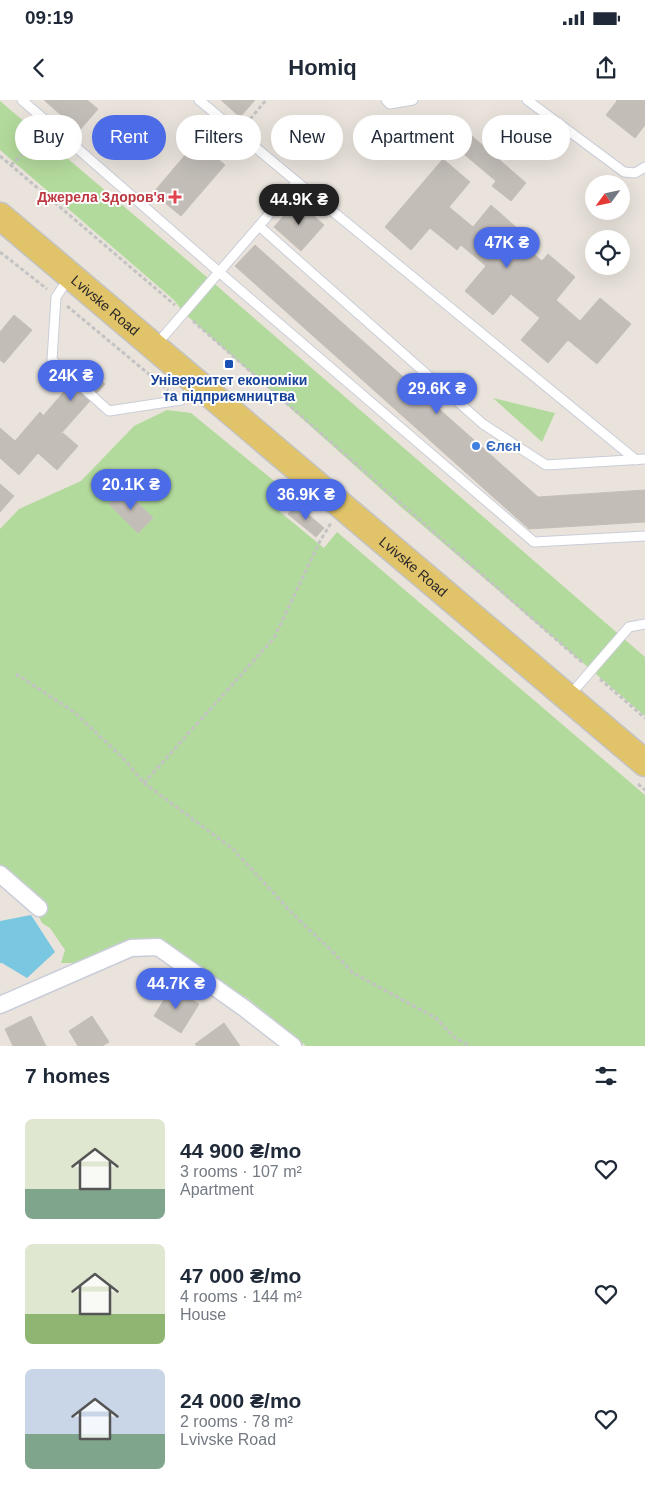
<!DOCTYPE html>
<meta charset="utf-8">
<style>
:root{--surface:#fff;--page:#f6f6f7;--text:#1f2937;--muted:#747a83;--accent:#4c6be6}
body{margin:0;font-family:Arial,sans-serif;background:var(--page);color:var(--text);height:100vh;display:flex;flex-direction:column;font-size:19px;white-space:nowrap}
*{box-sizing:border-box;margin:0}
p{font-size:16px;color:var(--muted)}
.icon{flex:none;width:28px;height:28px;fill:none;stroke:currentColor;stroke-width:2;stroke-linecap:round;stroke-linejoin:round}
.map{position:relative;height:946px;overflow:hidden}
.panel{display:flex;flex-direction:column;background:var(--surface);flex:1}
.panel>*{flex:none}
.guide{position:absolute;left:15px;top:15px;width:615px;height:45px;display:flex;gap:10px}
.needle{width:32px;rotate:237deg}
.fabs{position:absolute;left:585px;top:75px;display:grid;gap:10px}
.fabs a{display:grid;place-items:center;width:45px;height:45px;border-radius:50%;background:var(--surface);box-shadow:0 5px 20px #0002;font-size:25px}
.price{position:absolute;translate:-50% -42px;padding:0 11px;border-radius:18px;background:var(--accent);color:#fff;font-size:16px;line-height:32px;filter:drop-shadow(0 1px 2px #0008)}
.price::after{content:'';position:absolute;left:50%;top:30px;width:15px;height:11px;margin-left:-8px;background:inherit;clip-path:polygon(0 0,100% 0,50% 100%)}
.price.current{background:#222;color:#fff}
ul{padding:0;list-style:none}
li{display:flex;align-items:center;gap:15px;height:125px;padding:0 25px}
li span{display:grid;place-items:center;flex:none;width:140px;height:100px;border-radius:8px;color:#555}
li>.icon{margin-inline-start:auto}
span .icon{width:60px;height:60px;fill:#fffc;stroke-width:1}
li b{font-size:21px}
h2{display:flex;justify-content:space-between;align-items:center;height:60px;padding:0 25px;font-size:21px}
.tag{padding:0 18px;border-radius:22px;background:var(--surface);box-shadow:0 5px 20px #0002;font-size:18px;line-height:45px}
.tag.current{background:var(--accent);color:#fff}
.status{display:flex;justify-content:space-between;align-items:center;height:35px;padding:0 25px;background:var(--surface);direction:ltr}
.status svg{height:14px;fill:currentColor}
header{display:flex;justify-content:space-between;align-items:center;height:65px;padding:0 25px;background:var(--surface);font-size:22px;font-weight:800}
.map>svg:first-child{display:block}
.green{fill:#b3da9d}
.water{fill:#79c7e1}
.building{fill:#c2bdb7;stroke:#c4bfb6}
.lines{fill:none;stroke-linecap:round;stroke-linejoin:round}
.lane-casing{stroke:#cacdd9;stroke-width:11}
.street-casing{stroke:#cacdd9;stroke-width:19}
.primary-casing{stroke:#c3c3c3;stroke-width:29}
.path{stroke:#c3c3c3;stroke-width:3;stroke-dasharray:4 2.5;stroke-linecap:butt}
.lane{stroke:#fff;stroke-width:9}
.street{stroke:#fff;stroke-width:16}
.primary{stroke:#e1c369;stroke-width:26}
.health-dot{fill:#e0444e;stroke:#fff;stroke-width:2}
.transit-dot{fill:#1a4fb4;stroke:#fff;stroke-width:2}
.shop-dot{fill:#3f7fe0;stroke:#fff;stroke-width:2}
.labels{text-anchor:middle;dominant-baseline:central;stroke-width:4;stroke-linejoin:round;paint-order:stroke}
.health-label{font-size:14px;font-weight:bold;fill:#be3a42;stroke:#fff;text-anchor:end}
.street-label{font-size:14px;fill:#282828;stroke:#fff}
.transit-label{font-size:14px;font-weight:bold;fill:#164399;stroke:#fff}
.shop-label{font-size:14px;font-weight:bold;fill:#366cbe;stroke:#fff;text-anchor:start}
</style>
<div class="status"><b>09:19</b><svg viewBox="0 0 49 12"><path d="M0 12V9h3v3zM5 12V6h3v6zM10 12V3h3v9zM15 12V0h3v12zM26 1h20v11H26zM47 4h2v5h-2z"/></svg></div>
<header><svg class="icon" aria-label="back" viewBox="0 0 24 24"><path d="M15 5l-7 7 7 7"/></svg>Homiq<svg class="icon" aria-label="share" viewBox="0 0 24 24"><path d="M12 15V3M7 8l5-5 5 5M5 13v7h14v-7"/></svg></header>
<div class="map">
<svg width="645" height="946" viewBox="0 0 645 946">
<rect width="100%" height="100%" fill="#e9e3dc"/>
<!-- green -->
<g class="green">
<polygon points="0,1 194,166 645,557 645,616 401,407 184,213 174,200 0,50"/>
<polygon points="493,298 555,313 542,342"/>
<polygon points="167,310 191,313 290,394 279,411 324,448 337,432 645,695 645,946 306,946 247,898 231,891 169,848 77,863 61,863 65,850 50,828 42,823 24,788 0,767 0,429 19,409 81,381 134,326"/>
</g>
<!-- water -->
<polygon class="water" points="31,815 55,852 27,878 2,863 0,863 0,821"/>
<!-- building -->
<g class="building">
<polygon points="44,0 87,0 98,9 79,31"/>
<polygon points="221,0 255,0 240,17"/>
<polygon points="616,0 645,0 645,25 635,38 606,15 617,1"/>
<polygon points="472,36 526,83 511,101 492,86 496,81 459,50"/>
<polygon points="197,41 225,65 181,116 153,93"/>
<polygon points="443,59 470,82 449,107 473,127 491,105 518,129 513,136 542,161 548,154 575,177 556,200 580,221 600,198 631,224 597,264 568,240 548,263 521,240 540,218 511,194 493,215 465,191 486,166 461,145 457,150 430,128 411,150 385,127"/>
<polygon points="297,101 324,125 301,151 274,127"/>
<polygon points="255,145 538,397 645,390 645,422 529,429 235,166"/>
<polygon points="14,215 32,230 4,263 0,260 0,232"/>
<polygon points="85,267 105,284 57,338 38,322"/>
<polygon points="40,312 43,315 38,322 57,338 63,333 78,346 57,370 38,353 19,375 0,358 0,328 15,341"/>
<polygon points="0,384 14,396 0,412"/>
<polygon points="124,389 153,418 138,433 109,404"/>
<polygon points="296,404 324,428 316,437 288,414"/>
<polygon points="172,887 199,904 181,933 154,916"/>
<polygon points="31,916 46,946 13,946 5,929"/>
<polygon points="92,916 109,942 102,946 78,946 69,931"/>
<polygon points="224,923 240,946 197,946 195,944"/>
</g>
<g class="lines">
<!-- lane casing -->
<g class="lane-casing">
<g id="lane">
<polyline points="22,0 219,172 534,442 645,436"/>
<polyline points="199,0 297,82 636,360"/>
<polyline points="386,0 390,4 413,0"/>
<polyline points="527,0 624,72 635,73 645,67"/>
<polyline points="259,126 483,324 546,365 645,359"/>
<polyline points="69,178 56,197 52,260 109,311 181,300 196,284"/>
<polyline points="156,245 297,82"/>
<polyline points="570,595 629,527 645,524"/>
</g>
</g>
<!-- street casing -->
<g class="street-casing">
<g id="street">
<polyline points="0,774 39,808"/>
<polyline points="0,905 131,848 158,847 244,908 293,946"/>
</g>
</g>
<!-- primary casing -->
<g class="primary-casing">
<g id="primary">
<path id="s1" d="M0,116L645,663"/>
</g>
</g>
<!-- path -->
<g class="path">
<polyline points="246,24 266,0"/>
<polyline points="0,56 175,205"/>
<polyline points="11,65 44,34"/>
<polyline points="0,152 47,189"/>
<polyline points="67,206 168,290"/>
<polyline points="193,221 583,563"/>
<polyline points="16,574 74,612 123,658 144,683 233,749 292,813 331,850 353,873 436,918 454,937 470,946"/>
<polyline points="600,579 645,618"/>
<polyline points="144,683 274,538 320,441 331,423"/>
<polyline points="638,684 645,690"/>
</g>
<!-- lane -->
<use href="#lane" class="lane"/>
<!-- street -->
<use href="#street" class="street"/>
<!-- primary -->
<use href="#primary" class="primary"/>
</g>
<!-- markers -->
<path class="health-dot" d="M172.5 89.5h5v5h5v5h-5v5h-5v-5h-5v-5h5z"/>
<rect class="transit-dot" x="224" y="259" width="10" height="10" rx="2.5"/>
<circle class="shop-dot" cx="476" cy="346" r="5"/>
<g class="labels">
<!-- health labels -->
<g class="health-label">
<text x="165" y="97">Джерела Здоров'я</text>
</g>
<!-- street labels -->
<g class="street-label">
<text stroke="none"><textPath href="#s1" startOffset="138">Lvivske Road</textPath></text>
<text stroke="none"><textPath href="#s1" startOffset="542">Lvivske Road</textPath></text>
</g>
<!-- transit labels -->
<g class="transit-label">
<text x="229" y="280">Університет економіки<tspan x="229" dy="16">та підприємництва</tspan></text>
</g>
<!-- shop labels -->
<g class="shop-label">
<text x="486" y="346">Єлєн</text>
</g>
</g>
</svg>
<div class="fabs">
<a><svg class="needle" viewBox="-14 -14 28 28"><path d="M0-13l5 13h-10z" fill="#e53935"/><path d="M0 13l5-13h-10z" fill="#747a83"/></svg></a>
<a><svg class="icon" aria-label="locate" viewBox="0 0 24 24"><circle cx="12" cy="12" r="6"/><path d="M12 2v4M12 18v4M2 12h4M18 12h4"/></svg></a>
</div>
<b class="price current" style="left:299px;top:126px">44.9K ₴</b>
<b class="price" style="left:507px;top:169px">47K ₴</b>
<b class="price" style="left:71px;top:302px">24K ₴</b>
<b class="price" style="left:437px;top:315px">29.6K ₴</b>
<b class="price" style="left:131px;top:411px">20.1K ₴</b>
<b class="price" style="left:306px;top:421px">36.9K ₴</b>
<b class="price" style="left:176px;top:910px">44.7K ₴</b>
<div class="guide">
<a class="tag">Buy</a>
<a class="tag current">Rent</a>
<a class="tag">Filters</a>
<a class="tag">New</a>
<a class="tag">Apartment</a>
<a class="tag">House</a>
</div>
</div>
<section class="panel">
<h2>7 homes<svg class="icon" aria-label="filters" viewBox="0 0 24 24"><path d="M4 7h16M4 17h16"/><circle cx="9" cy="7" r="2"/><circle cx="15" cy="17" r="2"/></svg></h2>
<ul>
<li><span style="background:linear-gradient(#dfe7d0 70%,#7fa58c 0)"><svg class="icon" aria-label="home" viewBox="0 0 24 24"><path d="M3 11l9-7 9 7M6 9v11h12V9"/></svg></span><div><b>44 900 ₴/mo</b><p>3 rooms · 107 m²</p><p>Apartment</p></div><svg class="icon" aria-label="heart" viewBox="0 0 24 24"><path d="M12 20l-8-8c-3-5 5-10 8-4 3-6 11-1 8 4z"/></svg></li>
<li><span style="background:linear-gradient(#dfe7d0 70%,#8fb573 0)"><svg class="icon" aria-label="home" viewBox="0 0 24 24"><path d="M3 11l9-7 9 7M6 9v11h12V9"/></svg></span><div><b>47 000 ₴/mo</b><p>4 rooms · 144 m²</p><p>House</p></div><svg class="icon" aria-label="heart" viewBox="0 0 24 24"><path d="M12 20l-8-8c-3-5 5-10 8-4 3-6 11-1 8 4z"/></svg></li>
<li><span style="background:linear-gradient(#c9d6e8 65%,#7fa58c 0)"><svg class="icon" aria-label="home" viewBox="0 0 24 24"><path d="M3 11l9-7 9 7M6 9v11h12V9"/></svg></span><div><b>24 000 ₴/mo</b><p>2 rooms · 78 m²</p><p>Lvivske Road</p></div><svg class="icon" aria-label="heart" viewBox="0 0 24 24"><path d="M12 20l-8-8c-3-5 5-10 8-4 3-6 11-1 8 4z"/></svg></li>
</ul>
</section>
